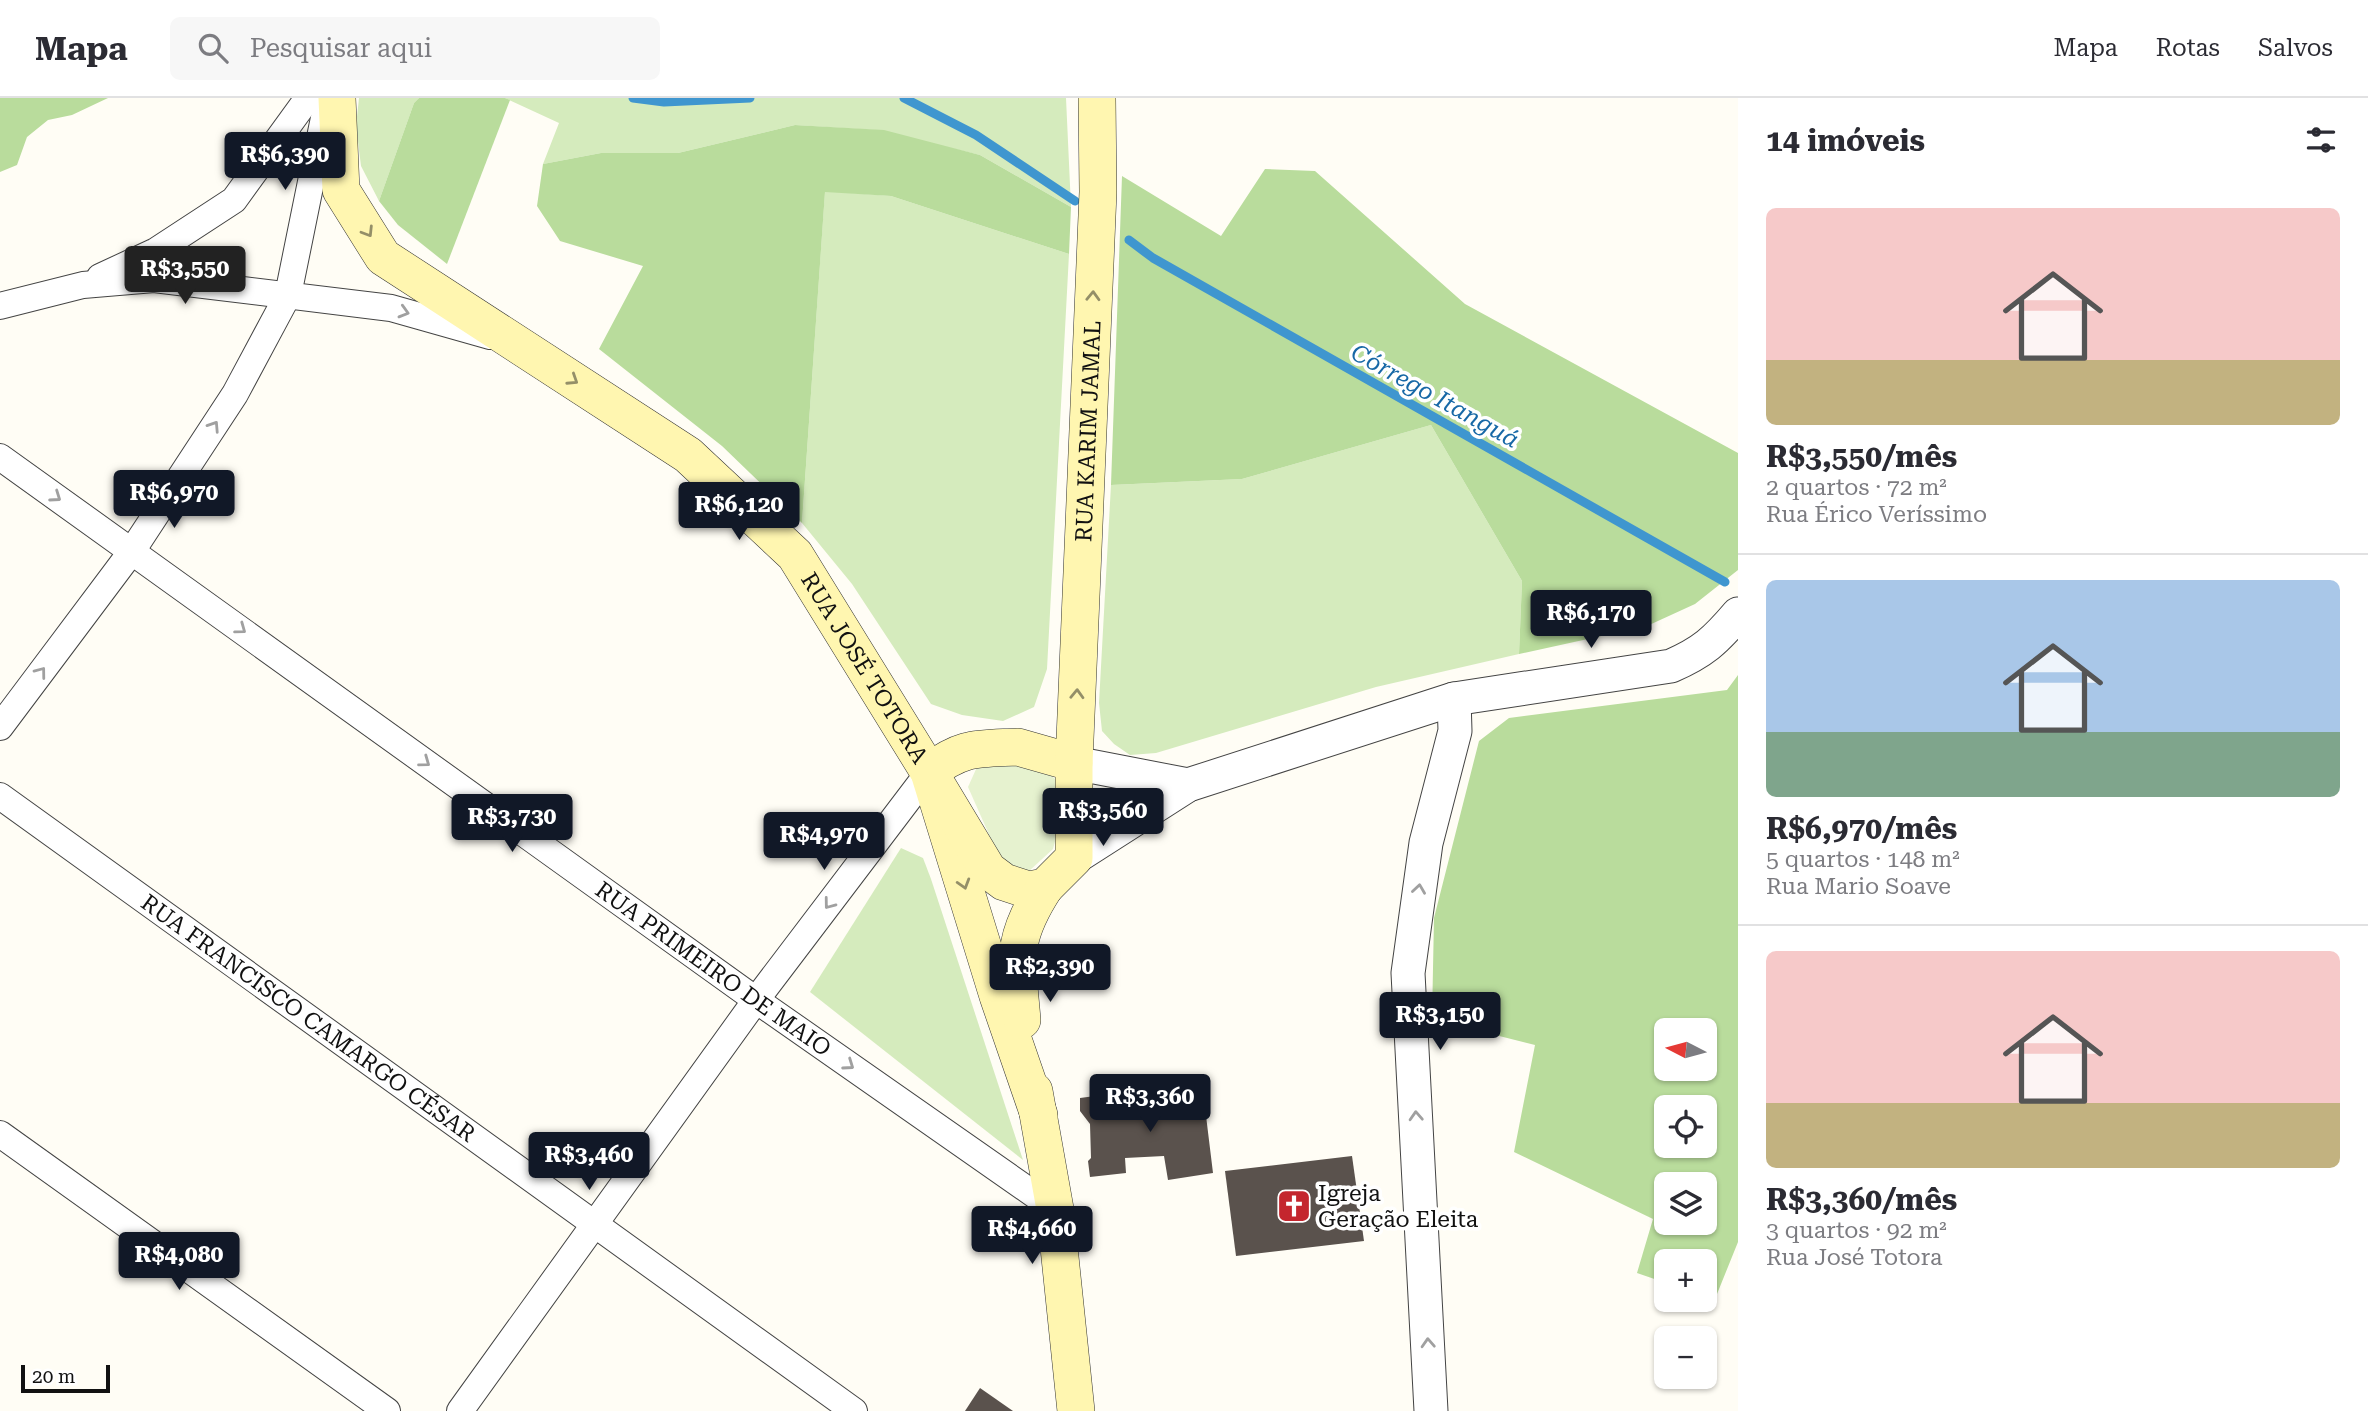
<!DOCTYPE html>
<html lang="pt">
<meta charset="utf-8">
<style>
:root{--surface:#fff;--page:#f7f7f7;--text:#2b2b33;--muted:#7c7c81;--line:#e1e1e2;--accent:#111827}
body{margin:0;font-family:"Roboto Serif",serif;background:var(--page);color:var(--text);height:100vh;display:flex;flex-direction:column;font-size:26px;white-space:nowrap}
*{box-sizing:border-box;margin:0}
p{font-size:23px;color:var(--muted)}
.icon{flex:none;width:38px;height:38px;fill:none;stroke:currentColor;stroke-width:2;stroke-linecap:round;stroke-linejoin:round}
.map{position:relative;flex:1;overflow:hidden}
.side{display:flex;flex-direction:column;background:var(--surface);width:630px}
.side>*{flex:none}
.needle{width:46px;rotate:276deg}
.fabs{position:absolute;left:1654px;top:920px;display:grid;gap:14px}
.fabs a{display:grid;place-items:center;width:63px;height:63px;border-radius:10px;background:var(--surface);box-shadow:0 2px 5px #0004;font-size:35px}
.scale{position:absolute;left:21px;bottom:18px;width:89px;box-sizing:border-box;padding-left:7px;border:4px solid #111;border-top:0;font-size:19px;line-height:24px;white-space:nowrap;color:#111;-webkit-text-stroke:5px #fff;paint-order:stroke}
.price{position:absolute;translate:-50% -60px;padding:0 16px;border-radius:7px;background:var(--accent);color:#fff;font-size:23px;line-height:46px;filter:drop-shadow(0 2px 4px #0008)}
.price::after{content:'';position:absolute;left:50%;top:42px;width:21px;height:16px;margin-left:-10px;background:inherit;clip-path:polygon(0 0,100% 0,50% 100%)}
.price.on{background:#222;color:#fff}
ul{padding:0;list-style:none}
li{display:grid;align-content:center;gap:14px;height:371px;padding:0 28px}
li+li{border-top:2px solid var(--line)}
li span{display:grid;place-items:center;height:217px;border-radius:10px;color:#555}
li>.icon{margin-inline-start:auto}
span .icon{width:126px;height:126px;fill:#fffc;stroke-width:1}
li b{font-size:30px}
h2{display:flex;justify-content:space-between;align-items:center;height:84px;padding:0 28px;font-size:30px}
header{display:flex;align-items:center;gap:42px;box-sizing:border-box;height:98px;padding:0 35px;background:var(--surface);border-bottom:2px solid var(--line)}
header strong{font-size:33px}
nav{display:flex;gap:38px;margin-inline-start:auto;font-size:24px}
.search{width:490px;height:63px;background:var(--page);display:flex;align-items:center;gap:18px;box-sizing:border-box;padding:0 24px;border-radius:10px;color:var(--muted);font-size:26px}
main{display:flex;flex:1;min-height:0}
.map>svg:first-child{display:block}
.green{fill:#d5ebbd}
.forest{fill:#b9dc9c;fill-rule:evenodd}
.pitch{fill:#e6f2cf}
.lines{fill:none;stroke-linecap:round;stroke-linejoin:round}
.stream{stroke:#3f96cf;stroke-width:9}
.building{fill:#5a524d}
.minor-casing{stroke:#444;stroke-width:28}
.tertiary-casing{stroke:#444;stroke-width:35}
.secondary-casing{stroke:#333;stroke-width:38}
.minor{stroke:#fff;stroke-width:26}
.tertiary{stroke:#fff;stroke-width:33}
.secondary{stroke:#fff6b0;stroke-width:37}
.oneway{stroke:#948f68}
.oneway2{stroke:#a0a0a0}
.labels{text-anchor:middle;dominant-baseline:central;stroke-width:7;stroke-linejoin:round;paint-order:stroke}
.street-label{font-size:23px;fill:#111;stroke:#fff}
.poi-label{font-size:23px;fill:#111;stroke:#fff;text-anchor:start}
.water-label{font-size:24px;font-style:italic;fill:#1768a6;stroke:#fff}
</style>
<header>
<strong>Mapa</strong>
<div class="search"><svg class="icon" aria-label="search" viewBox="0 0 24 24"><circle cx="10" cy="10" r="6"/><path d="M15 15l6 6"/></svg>Pesquisar aqui</div>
<nav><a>Mapa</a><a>Rotas</a><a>Salvos</a></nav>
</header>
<main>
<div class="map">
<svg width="1738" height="1313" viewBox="0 0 1738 1313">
<rect width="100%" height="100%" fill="#fffdf5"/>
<!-- green -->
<g class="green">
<polygon points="359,0 419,0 414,5 379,103 361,68 356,28"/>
<polygon points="505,0 1066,0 1071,109 980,57 875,32 795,27 678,55 601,55 543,66 559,25"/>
<polygon points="825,93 891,98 1069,156 1047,571 1034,609 1003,623 962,617 931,606 852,486 802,425"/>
<polygon points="1431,327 1522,483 1519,556 1376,589 1156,655 1130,657 1114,646 1102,633 1099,605 1111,387 1242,381"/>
<polygon points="901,750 923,760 931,781 1023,1062 810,894"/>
</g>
<!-- forest -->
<g class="forest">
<polygon points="0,0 108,0 72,17 48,22 27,39 17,67 0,74"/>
<polygon points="419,0 505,0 510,2 447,166 398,127 379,103 414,5"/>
<polygon points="795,27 884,32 980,57 1071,109 1069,156 891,98 825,94 802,425 722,348 599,251 643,168 560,143 537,108 543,66 601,55 678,55"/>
<polygon points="1265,71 1315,73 1465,206 1738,355 1738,472 1695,506 1647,528 1519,556 1522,483 1431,327 1242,381 1111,387 1122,78 1221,138"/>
<path d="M1738,577V1144L1715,1201L1705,1197L1704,1164H1666V1185L1637,1175L1653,1121L1514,1054L1535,947L1432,921L1434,820L1479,643L1509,620L1727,592ZM1666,933H1704V971H1666ZM1666,1010H1704V1048H1666ZM1666,1087H1704V1125H1666Z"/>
</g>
<!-- pitch -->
<polygon class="pitch" points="1004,665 1047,673 1057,683 1057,736 1053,751 1028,774 1010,771 999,759 968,689 977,669"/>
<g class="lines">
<!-- stream -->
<g class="stream">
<polyline points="633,0 664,4 750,0"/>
<polyline points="904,0 976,37 1075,103"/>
<polyline points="1129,142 1153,160 1725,484"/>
</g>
</g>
<!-- building -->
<g class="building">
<polygon points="1202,985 1213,1075 1168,1082 1164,1058 1125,1060 1126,1075 1090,1079 1088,1063 1091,1060 1090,1026 1080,1013 1080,1000 1118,995 1117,1012 1178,1005 1173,992"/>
<polygon points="1352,1058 1364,1143 1236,1158 1225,1073"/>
<polygon points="980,1290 1013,1313 965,1313"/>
</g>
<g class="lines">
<!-- minor casing -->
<g class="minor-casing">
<g id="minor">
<polyline points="100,179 156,153 234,102 308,0"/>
<polyline points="0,208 83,187 154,181 391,210 490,238"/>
<path id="s1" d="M0,359L756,902L1055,1111"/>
<polyline points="0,629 132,453 235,296 288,197 327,5"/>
<path id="s2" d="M0,698L854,1313"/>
<polyline points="0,1036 387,1313"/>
<polyline points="460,1313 756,902 929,674"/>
</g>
</g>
<!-- tertiary casing -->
<g class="tertiary-casing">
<g id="tertiary">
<polyline points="1074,665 1188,687"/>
<path d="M1074,760L1188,687L1454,601L1671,568C1703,554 1715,543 1738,516"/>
<polyline points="1431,1313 1408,875 1426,745 1455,633 1454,601"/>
</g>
</g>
<!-- secondary casing -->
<g class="secondary-casing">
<g id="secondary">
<path id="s3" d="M337,0L341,92L383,159L688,357L795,457L929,674L998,898L1039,1017"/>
<path d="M1018,649L1074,665V760L1045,789L1029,792L1004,784L988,772L929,674C963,648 977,651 1018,649Z"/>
<path id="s4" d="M1074,665L1098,94L1097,0"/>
<path d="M1022,922C1017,861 1010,843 1045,789"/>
<polyline points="1034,993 1055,1111 1076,1313"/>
</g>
</g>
<!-- minor -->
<use href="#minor" class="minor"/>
<!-- tertiary -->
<use href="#tertiary" class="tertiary"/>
<!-- secondary -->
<use href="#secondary" class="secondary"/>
</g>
<!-- one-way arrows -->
<defs><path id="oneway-chevron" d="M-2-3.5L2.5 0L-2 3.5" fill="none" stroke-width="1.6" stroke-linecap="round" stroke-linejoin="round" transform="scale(1.75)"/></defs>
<g class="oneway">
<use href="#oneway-chevron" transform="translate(368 134) rotate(58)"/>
<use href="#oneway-chevron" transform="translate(1093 198) rotate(-88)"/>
<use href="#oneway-chevron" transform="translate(573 282) rotate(33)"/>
<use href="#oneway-chevron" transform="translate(1077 596) rotate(-88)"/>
<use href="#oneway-chevron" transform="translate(964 786) rotate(73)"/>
</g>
<g class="oneway2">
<use href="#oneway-chevron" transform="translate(404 214) rotate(16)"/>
<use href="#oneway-chevron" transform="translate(214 328) rotate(-57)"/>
<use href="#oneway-chevron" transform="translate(56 399) rotate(35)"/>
<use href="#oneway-chevron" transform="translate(241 531) rotate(36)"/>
<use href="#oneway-chevron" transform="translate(41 574) rotate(-53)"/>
<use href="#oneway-chevron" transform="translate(425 664) rotate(36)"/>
<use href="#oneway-chevron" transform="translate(1419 791) rotate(-82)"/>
<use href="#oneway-chevron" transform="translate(829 806) rotate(127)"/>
<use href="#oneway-chevron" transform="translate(849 967) rotate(35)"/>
<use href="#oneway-chevron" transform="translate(1416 1018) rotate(-93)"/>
<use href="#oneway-chevron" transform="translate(1428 1245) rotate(-93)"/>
</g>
<!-- icons -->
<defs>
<g id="church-square" transform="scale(1.75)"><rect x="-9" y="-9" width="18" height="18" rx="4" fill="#c4262e" stroke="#fff"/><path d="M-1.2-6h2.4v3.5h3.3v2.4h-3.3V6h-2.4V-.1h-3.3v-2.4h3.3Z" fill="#fff"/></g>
</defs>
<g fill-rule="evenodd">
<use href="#church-square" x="1294" y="1108"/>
</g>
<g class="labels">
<!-- street labels -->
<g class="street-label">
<text stroke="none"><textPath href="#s4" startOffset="332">RUA KARIM JAMAL</textPath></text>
<text stroke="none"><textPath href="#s3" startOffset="814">RUA JOSÉ TOTORA</textPath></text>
<text stroke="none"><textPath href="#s1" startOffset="878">RUA PRIMEIRO DE MAIO</textPath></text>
<text stroke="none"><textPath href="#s2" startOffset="380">RUA FRANCISCO CAMARGO CÉSAR</textPath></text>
</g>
<!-- poi labels -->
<g class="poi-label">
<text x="1318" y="1095">Igreja<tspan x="1318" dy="26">Geração Eleita</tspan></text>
</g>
<!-- water labels -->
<g class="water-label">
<text transform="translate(1435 298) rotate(29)">Córrego Itanguá</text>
</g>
</g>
</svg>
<div class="fabs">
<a><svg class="needle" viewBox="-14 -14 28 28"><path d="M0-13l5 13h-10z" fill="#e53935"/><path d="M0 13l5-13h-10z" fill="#7c7c81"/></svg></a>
<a><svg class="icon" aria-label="locate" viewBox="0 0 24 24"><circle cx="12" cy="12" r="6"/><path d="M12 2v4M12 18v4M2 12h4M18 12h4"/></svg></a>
<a><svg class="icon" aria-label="layers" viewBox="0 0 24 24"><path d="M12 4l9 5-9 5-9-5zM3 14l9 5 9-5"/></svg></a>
<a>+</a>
<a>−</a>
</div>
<div class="scale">20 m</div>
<b class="price" style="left:285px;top:94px">R$6,390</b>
<b class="price on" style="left:185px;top:208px">R$3,550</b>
<b class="price" style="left:174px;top:432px">R$6,970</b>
<b class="price" style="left:739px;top:444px">R$6,120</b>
<b class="price" style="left:1591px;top:552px">R$6,170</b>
<b class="price" style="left:1103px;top:750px">R$3,560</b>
<b class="price" style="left:512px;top:756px">R$3,730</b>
<b class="price" style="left:824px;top:774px">R$4,970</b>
<b class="price" style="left:1050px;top:906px">R$2,390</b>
<b class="price" style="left:1440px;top:954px">R$3,150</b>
<b class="price" style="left:1150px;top:1036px">R$3,360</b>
<b class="price" style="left:589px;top:1094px">R$3,460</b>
<b class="price" style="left:1032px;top:1168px">R$4,660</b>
<b class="price" style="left:179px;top:1194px">R$4,080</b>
</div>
<section class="side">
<h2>14 imóveis<svg class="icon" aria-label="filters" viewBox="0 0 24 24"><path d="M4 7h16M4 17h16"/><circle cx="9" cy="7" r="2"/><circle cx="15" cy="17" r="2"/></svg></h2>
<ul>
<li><span style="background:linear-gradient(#f6c9c9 70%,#c2b280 0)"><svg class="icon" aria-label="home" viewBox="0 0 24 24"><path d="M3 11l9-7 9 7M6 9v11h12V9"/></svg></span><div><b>R$3,550/mês</b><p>2 quartos · 72 m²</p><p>Rua Érico Veríssimo</p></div></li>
<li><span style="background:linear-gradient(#a9c7e8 70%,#7fa58c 0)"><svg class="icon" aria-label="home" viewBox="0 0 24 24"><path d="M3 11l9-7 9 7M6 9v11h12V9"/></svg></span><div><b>R$6,970/mês</b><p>5 quartos · 148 m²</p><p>Rua Mario Soave</p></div></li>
<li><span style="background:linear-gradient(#f6c9c9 70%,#c2b280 0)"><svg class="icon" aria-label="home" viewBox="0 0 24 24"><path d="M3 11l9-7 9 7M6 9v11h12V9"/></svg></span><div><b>R$3,360/mês</b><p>3 quartos · 92 m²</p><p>Rua José Totora</p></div></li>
</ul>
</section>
</main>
